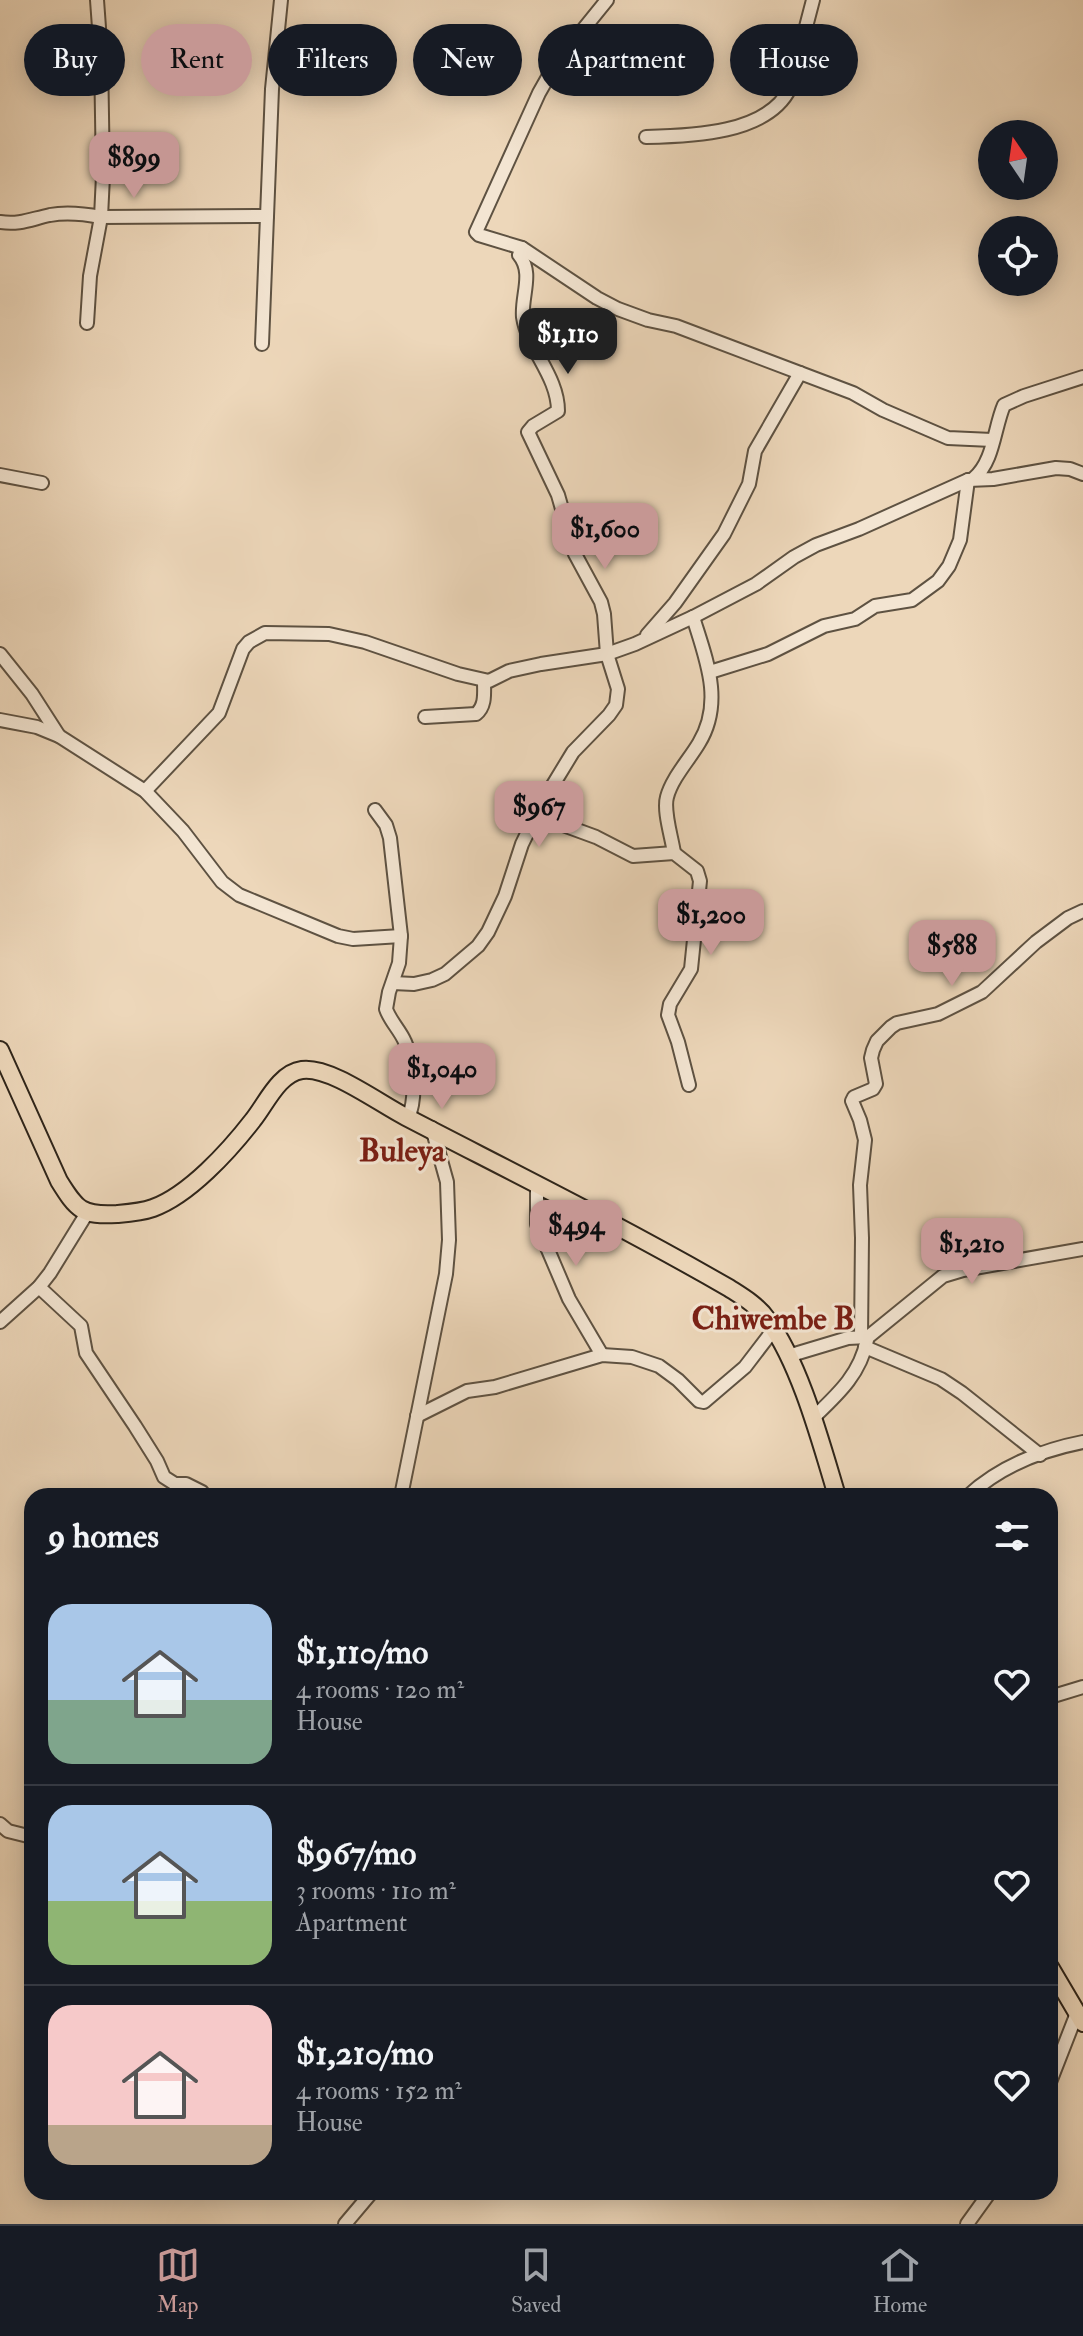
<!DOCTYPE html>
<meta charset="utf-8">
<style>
:root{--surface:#171b24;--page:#242831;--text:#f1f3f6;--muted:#9ea1a6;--line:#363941;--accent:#c59692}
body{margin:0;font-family:"IM FELL Double Pica",serif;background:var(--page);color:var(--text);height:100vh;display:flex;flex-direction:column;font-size:30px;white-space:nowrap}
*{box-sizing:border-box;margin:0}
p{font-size:26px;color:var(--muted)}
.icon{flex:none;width:44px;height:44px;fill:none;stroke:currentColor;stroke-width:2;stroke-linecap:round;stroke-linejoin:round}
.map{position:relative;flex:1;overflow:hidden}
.panel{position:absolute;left:24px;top:1488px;width:1034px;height:712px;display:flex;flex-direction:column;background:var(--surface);border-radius:24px;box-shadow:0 4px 20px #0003}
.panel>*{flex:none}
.guide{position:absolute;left:24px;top:24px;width:1036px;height:72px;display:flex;gap:16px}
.needle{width:52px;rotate:347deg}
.tools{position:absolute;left:978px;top:120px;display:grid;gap:16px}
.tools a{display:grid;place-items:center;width:80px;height:80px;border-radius:50%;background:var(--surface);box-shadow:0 4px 20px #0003;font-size:40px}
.price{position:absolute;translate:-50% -68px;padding:0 18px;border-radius:16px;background:var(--accent);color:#111;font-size:26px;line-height:52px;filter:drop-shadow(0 2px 4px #0008)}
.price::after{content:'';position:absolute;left:50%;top:48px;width:24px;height:18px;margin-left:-12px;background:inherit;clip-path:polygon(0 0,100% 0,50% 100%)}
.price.selected{background:#222;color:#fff}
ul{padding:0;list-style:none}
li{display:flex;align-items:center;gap:24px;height:200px;padding:0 24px}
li+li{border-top:2px solid var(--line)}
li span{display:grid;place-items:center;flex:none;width:224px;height:160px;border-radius:24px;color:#555}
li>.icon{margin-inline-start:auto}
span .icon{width:96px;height:96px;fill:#fffc;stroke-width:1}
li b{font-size:34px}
h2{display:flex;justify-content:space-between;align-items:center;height:96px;padding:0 24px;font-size:34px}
.pill{padding:0 28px;border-radius:36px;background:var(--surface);box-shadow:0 4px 20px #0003;font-size:28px;line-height:72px}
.pill.selected{background:var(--accent);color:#111}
.tab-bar{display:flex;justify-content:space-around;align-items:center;height:112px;border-top:2px solid var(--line);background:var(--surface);font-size:22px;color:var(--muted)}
.tab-bar a{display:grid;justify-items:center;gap:4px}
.tab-bar .selected{color:var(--accent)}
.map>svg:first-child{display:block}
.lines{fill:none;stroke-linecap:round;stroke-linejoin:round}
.minor-casing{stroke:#5e5242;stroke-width:16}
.major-casing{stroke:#2f251a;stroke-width:20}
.minor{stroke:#f3e5d2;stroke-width:12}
.major{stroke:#edd7ba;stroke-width:16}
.labels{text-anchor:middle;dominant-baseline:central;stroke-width:6;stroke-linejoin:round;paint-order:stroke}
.quarter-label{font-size:32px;font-weight:bold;fill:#7a1f14;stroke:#f3e5d2}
</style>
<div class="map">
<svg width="1083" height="2224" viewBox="0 0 1083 2224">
<rect width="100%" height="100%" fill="#edd7ba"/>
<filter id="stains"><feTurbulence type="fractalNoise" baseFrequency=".0025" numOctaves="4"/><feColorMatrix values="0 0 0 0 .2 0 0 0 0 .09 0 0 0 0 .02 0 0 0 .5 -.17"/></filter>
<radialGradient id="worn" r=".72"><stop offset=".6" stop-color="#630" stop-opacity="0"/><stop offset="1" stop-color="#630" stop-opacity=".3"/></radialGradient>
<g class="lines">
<!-- minor casing -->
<g class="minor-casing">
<g id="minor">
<polyline points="607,0 556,63 539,93 476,232 479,235 522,248 597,298 618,309 648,320 676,326 853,393 883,410 948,438 992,440"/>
<path d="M646,137C691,136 768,134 790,88L813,0"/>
<path d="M0,222C20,225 31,219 50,215C66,212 85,214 101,217L267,216"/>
<polyline points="87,323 90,276 101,217 103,176 101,55 97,0"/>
<polyline points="262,344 272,89 281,0"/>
<polyline points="0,475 42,483"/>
<path d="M974,478C994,461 994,428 1004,405L1024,396L1083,377"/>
<polyline points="647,635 675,603 724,534 749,484 755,451 800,373"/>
<polyline points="0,654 32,694 59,736"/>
<polyline points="710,672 768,654 824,626 855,619 875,606 912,600 938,581 949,566 960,540 968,480"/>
<path d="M425,717L476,714C486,706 484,693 484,681"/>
<polyline points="0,720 37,727 59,736 145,791 183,831 222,882 239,895 338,936 353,939 401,936"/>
<polyline points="145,791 219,713 243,649 249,642 265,633 329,634 365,642 458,674 489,681 509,671 541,664 607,654 635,644 693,617 756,584 794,557 816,545 859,529 968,480 993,479 1056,468 1070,469 1083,474"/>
<path d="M375,810L386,825L390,838L401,936L399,963L389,992L386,1009C390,1021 400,1030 405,1042C414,1061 417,1099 408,1118"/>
<polyline points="536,815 596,837 633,856 674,853 697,871 700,881 691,969 670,1004 668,1015 678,1042 689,1085"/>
<path d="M674,853C672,838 663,811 667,797C672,778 689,760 699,743C724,702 706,659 693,617"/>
<path d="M393,983L414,984L432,980L445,974L478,946L488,932L505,896L522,844L542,803L573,752L609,715L616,705L618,689L607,654L604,614L601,602L575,554L558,495L528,432L533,426L558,411C558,376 528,350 523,317C521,296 534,273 519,255L522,248"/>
<polyline points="537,1183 537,1224 569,1299 602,1355"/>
<polyline points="39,1287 81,1326 86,1353 135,1426 157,1461 164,1477 175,1484 186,1484 202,1492 205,1496"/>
<polyline points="0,1322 39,1287 50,1273 87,1213"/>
<polyline points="861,1337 862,1238 860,1185 865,1140 860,1120 852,1101 854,1097 873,1089 876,1084 871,1058 873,1050 877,1041 891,1027 897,1023 938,1014 982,992 1036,942 1068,918 1083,911"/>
<polyline points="865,1347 941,1379 962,1393 1040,1455"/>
<polyline points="788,1356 848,1338 868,1337 943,1276 963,1270 1083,1249"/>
<polyline points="417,1416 467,1391 495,1387 602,1355 632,1357 659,1366 678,1380 699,1401 704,1402 745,1367 774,1329"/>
<path d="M812,1419C837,1395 860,1375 867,1340"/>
<polyline points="401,1496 446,1274 449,1240 447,1182 432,1128"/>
<path d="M968,1496C999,1467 1042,1450 1083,1442"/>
<polyline points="1050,1697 1083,1687"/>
<polyline points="0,1824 8,1831 32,1837"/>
<polyline points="1050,2082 1077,2013"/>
<polyline points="345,2224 372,2192"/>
<polyline points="967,2224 990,2192"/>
</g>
</g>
<!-- major casing -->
<g class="major-casing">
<g id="major">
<path d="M0,1050L59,1181C77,1210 82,1216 117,1214C129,1213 142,1212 153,1208C189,1195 229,1151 253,1120C266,1104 279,1073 302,1070C330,1066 380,1104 406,1117C514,1173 623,1227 729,1288C743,1297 757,1305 767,1319C800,1363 821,1443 837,1496"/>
<polyline points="1050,1967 1083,2023"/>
</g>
</g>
<!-- minor -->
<use href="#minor" class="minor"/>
<!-- major -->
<use href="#major" class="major"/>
</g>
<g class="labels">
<!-- quarter labels -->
<g class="quarter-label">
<text x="402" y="1151">Buleya</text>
<text x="773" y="1319">Chiwembe B</text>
</g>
</g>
<rect width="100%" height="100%" filter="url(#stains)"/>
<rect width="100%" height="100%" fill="url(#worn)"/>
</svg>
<div class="tools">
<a><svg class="needle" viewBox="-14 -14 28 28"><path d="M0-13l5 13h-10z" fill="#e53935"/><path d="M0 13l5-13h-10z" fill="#9ea1a6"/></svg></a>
<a><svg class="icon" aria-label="locate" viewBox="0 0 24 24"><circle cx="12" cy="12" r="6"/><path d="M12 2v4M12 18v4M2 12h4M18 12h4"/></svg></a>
</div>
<b class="price" style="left:134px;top:200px">$899</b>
<b class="price selected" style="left:568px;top:376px">$1,110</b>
<b class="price" style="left:605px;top:571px">$1,600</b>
<b class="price" style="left:539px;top:849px">$967</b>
<b class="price" style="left:711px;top:957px">$1,200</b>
<b class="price" style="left:952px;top:988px">$588</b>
<b class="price" style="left:442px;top:1111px">$1,040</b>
<b class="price" style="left:576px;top:1268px">$494</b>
<b class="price" style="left:972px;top:1286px">$1,210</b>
<div class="guide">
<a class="pill">Buy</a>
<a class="pill selected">Rent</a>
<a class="pill">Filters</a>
<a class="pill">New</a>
<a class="pill">Apartment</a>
<a class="pill">House</a>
</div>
<section class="panel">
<h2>9 homes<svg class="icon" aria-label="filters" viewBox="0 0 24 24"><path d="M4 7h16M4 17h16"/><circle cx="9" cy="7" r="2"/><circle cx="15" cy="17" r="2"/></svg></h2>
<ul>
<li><span style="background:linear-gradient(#a9c7e8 60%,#7fa58c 0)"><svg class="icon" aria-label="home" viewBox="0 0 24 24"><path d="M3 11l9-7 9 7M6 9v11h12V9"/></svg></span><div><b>$1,110/mo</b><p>4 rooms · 120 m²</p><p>House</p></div><svg class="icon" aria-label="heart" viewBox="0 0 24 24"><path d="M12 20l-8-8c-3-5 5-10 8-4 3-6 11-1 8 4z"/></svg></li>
<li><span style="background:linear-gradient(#a9c7e8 60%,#8fb573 0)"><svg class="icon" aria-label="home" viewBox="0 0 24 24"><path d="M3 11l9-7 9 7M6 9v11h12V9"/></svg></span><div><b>$967/mo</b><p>3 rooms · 110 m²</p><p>Apartment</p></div><svg class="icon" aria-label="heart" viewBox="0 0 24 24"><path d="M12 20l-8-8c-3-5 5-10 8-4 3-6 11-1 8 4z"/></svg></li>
<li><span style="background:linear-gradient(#f6c9c9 75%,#b9a48a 0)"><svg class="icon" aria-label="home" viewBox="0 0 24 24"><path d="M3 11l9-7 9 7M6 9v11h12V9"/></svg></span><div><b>$1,210/mo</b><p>4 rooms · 152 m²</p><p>House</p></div><svg class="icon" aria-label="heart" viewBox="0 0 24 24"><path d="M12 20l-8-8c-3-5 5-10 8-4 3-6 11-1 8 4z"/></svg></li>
</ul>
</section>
</div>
<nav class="tab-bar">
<a class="selected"><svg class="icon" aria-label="map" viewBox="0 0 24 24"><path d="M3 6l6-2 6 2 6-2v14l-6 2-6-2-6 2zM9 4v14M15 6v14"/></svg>Map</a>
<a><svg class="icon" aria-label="saved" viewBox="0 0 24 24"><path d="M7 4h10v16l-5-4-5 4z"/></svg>Saved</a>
<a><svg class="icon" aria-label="home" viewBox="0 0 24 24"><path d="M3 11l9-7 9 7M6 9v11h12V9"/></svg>Home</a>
</nav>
